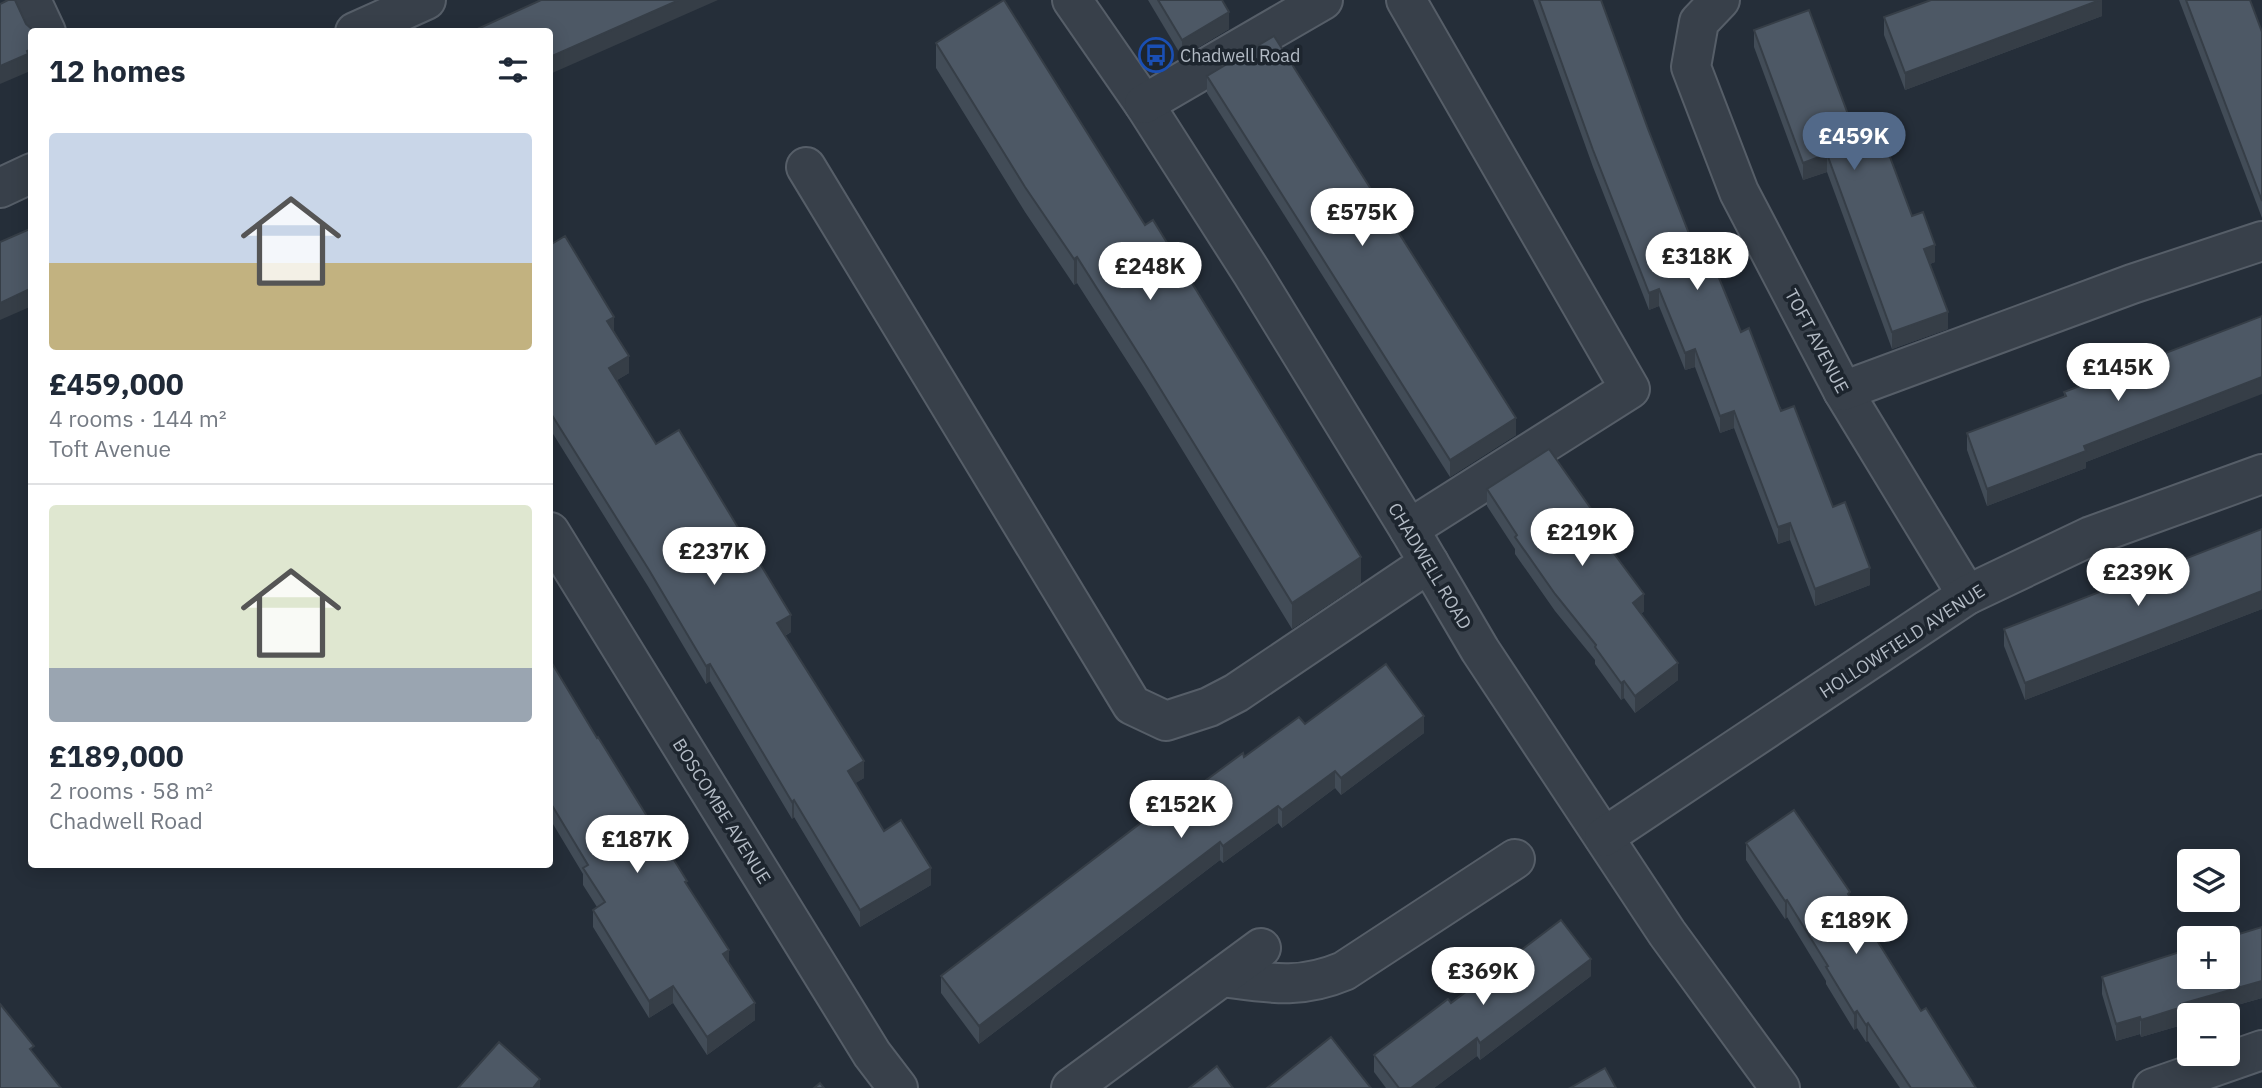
<!DOCTYPE html>
<meta charset="utf-8">
<style>
:root{--surface:#fff;--page:#f2f2f3;--text:#1f2937;--muted:#747a83;--line:#e0e1e3;--accent:#526989}
body{margin:0;font-family:"IBM Plex Sans",sans-serif;background:var(--page);color:var(--text);height:100vh;display:flex;flex-direction:column;font-size:26px;white-space:nowrap}
*{box-sizing:border-box;margin:0}
p{font-size:23px;color:var(--muted)}
.icon{flex:none;width:38px;height:38px;fill:none;stroke:currentColor;stroke-width:2;stroke-linecap:round;stroke-linejoin:round}
.map{position:relative;flex:1;overflow:hidden}
.drawer{position:absolute;left:28px;top:28px;width:525px;height:840px;display:flex;flex-direction:column;background:var(--surface);border-radius:7px;box-shadow:0 4px 18px #0003}
.drawer>*{flex:none}
.fabs{position:absolute;left:2177px;top:849px;display:grid;gap:14px}
.fabs a{display:grid;place-items:center;width:63px;height:63px;border-radius:7px;background:var(--surface);box-shadow:0 4px 18px #0003;font-size:35px}
.price{position:absolute;translate:-50% -60px;padding:0 16px;border-radius:24px;background:#fff;color:#222;font-size:23px;line-height:46px;filter:drop-shadow(0 2px 4px #0008)}
.price::after{content:'';position:absolute;left:50%;top:42px;width:21px;height:16px;margin-left:-10px;background:inherit;clip-path:polygon(0 0,100% 0,50% 100%)}
.price.selected{background:var(--accent);color:#fff}
ul{padding:0;list-style:none}
li{display:grid;align-content:center;gap:14px;height:371px;padding:0 21px}
li+li{border-top:2px solid var(--line)}
li span{display:grid;place-items:center;height:217px;border-radius:7px;color:#555}
li>.icon{margin-inline-start:auto}
span .icon{width:126px;height:126px;fill:#fffc;stroke-width:1}
li b{font-size:30px}
h2{display:flex;justify-content:space-between;align-items:center;height:84px;padding:0 21px;font-size:30px}
.map>svg:first-child{display:block}
.lines{fill:none;stroke-linecap:round;stroke-linejoin:round}
.minor-casing{stroke:#565e68;stroke-width:42}
.minor{stroke:#38404a;stroke-width:38}
.wall{fill:#424c57}
.shaded-wall{fill:#363e47}
.building{fill:#4d5865;stroke:#363e47;stroke-width:2}
.labels{text-anchor:middle;dominant-baseline:central;stroke-width:7;stroke-linejoin:round;paint-order:stroke}
.poi-label{font-size:18px;fill:#b3bbc5;stroke:#1d252e;text-anchor:start}
.street-label{font-size:18px;fill:#b3bbc5;stroke:#1d252e}
</style>
<div class="map">
<svg width="2262" height="1088" viewBox="0 0 2262 1088">
<rect width="100%" height="100%" fill="#252e39"/>
<g class="lines">
<!-- minor casing -->
<g class="minor-casing">
<g id="minor">
<polyline points="31,0 46,32"/>
<polyline points="1072,0 1144,104 1252,273 1409,529 1480,650 1667,933 1780,1088"/>
<polyline points="1406,0 1630,389 1409,529"/>
<polyline points="1720,0 1699,22 1691,67 1739,192 1843,391 1967,595"/>
<polyline points="355,32 426,0"/>
<polyline points="1144,104 1323,0"/>
<polyline points="806,167 1132,705 1166,721 1209,707 1236,693 1429,563"/>
<polyline points="0,188 32,173"/>
<polyline points="1843,391 2132,284 2262,241"/>
<polyline points="550,532 872,1054 898,1088"/>
<polyline points="1604,837 1967,595 2091,536 2262,474"/>
<path d="M1222,977C1268,983 1299,990 1344,971L1515,859"/>
<polyline points="1071,1088 1261,948"/>
<polyline points="2153,1088 2262,1050"/>
</g>
</g>
<!-- minor -->
<use href="#minor" class="minor"/>
</g>
<!-- wall -->
<g class="wall">
<polygon points="1148,0 1222,0 1229,29 1182,57"/>
<polygon points="1533,0 1601,0 1648,129 1704,272 1741,332 1833,507 1870,585 1815,606 1790,540 1778,544 1734,428 1720,433 1695,367 1685,370 1659,306 1649,310 1593,167"/>
<polygon points="2102,0 2102,16 1905,90 1884,35 1884,17"/>
<polygon points="2179,0 2250,0 2262,32 2262,218"/>
<polygon points="1754,30 1912,216 1935,262 1930,264 1948,329 1892,349 1827,172 1803,180 1754,47"/>
<polygon points="936,43 1361,583 1292,629 1145,389 1077,283 1074,285 1025,212 936,68"/>
<polygon points="1207,76 1516,435 1450,477 1207,93"/>
<polygon points="550,245 614,331 629,373 617,380 656,444 791,632 785,636 864,778 855,783 884,831 931,885 860,927 794,817 792,819 710,681 706,684 649,588 550,429"/>
<polygon points="2064,392 2225,408 2086,462 2086,468 1987,506 1967,450 1967,433 2064,397"/>
<polygon points="1487,489 1644,611 1641,614 1678,680 1635,713 1624,698 1621,700 1595,664 1595,660 1555,611 1515,554 1515,549 1487,506"/>
<polygon points="2262,529 2262,609 2025,700 2004,646 2004,629"/>
<polygon points="550,660 687,885 729,964 755,1020 707,1055 673,1003 649,1018 593,927 593,910 597,907 583,885 583,874 550,819"/>
<polygon points="1305,724 1424,733 1341,795 1335,788 1282,828 1278,823 1223,863 1220,860 979,1044 941,993 941,976 1187,794 1244,757"/>
<polygon points="1746,843 1850,898 1921,1011 1976,1088 1900,1088 1868,1041 1866,1042 1857,1028 1854,1030 1826,984 1826,981 1787,917 1785,919 1746,860"/>
<polygon points="2262,927 2262,998 2202,1015 2189,1015 2182,1021 2182,1025 2141,1037 2140,1034 2116,1041 2102,994 2102,977"/>
<polygon points="1591,976 1480,1060 1477,1056 1434,1088 1386,1088 1374,1072 1374,1055 1451,1003"/>
</g>
<!-- shaded-wall -->
<g class="shaded-wall">
<polygon points="679,0 718,0 550,74 550,57"/>
<polygon points="2100,0 2102,0 2102,16 1905,90 1905,73"/>
<polygon points="1229,12 1229,29 1182,57 1182,40"/>
<polygon points="32,49 32,66 28,68 28,72 0,84 0,66"/>
<polygon points="1827,154 1827,172 1803,180 1803,163"/>
<polygon points="1935,245 1935,262 1924,266 1924,249"/>
<polygon points="1077,257 1077,283 1074,285 1074,259"/>
<polygon points="32,288 32,306 0,320 0,303"/>
<polygon points="1659,289 1659,306 1649,310 1649,293"/>
<polygon points="1948,312 1948,329 1892,349 1892,332"/>
<polygon points="614,317 614,334 607,321"/>
<polygon points="1695,349 1695,367 1685,370 1685,353"/>
<polygon points="629,356 629,373 609,385 609,368"/>
<polygon points="2262,377 2262,394 2086,462 2086,468 1987,506 1987,489 2084,446"/>
<polygon points="1734,411 1734,428 1720,433 1720,416"/>
<polygon points="1516,418 1516,435 1450,477 1450,460"/>
<polygon points="1790,523 1790,540 1778,544 1778,527"/>
<polygon points="1604,527 1604,545 1598,532"/>
<polygon points="1361,557 1361,583 1292,629 1292,603"/>
<polygon points="1870,568 1870,585 1815,606 1815,589"/>
<polygon points="2262,591 2262,609 2025,700 2025,683"/>
<polygon points="1644,594 1644,611 1633,620 1633,603"/>
<polygon points="791,615 791,632 777,640 777,623"/>
<polygon points="1678,663 1678,680 1635,713 1635,696"/>
<polygon points="710,664 710,681 706,684 706,666"/>
<polygon points="1624,681 1624,698 1621,700 1621,683"/>
<polygon points="1424,716 1424,733 1341,795 1341,778"/>
<polygon points="864,761 864,778 848,788 848,771"/>
<polygon points="1335,771 1335,788 1282,828 1282,810"/>
<polygon points="794,800 794,817 792,819 792,802"/>
<polygon points="1278,806 1278,823 1223,863 1223,846"/>
<polygon points="1220,842 1220,860 979,1044 979,1026"/>
<polygon points="931,868 931,885 860,927 860,910"/>
<polygon points="1787,900 1787,917 1785,919 1785,901"/>
<polygon points="729,950 729,967 723,954"/>
<polygon points="1591,959 1591,976 1480,1060 1480,1043"/>
<polygon points="2262,981 2262,998 2202,1015 2189,1015 2189,1019 2182,1021 2182,1025 2141,1037 2141,1020 2181,1004"/>
<polygon points="673,986 673,1003 649,1018 649,1001"/>
<polygon points="755,1003 755,1020 707,1055 707,1037"/>
<polygon points="1857,1011 1857,1028 1854,1030 1854,1013"/>
<polygon points="2140,1017 2140,1034 2116,1041 2116,1024"/>
<polygon points="1868,1023 1868,1041 1866,1042 1866,1025"/>
<polygon points="1477,1038 1477,1056 1434,1088 1411,1088"/>
<polygon points="540,1079 540,1088 533,1088"/>
</g>
<!-- building -->
<g class="building">
<polygon points="8,0 15,0 26,24 35,32 32,32 32,49 27,51 28,54 0,66 0,4"/>
<polygon points="541,0 679,0 550,57 550,32 471,32"/>
<polygon points="1004,0 1145,225 1153,220 1361,557 1292,603 1145,364 1077,257 1074,259 1025,187 936,43"/>
<polygon points="1158,0 1222,0 1229,12 1182,40"/>
<polygon points="1539,0 1601,0 1648,129 1704,272 1715,268 1741,332 1749,328 1781,411 1794,406 1833,507 1845,502 1870,568 1815,589 1790,523 1778,527 1734,411 1720,416 1695,349 1685,353 1659,289 1649,293 1593,150"/>
<polygon points="1931,0 2100,0 1905,73 1884,17"/>
<polygon points="2186,0 2250,0 2262,32 2262,201"/>
<polygon points="1809,10 1864,157 1887,149 1912,216 1923,212 1935,245 1924,249 1948,312 1892,332 1827,154 1803,163 1754,30"/>
<polygon points="1274,36 1516,418 1450,460 1207,76"/>
<polygon points="32,228 32,288 0,303 0,242"/>
<polygon points="565,236 614,317 607,321 629,356 609,368 656,444 679,430 791,615 777,623 864,761 848,771 884,831 901,820 931,868 860,910 794,800 792,802 710,664 706,666 649,570 550,412 550,245"/>
<polygon points="2262,316 2262,377 2084,446 2086,451 1987,489 1967,433 2066,396 2064,392"/>
<polygon points="1549,449 1604,527 1598,532 1644,594 1633,603 1678,663 1635,696 1624,681 1621,683 1595,647 1596,645 1555,594 1515,537 1517,535 1487,489"/>
<polygon points="2262,529 2262,591 2025,683 2004,629"/>
<polygon points="550,660 597,738 598,737 687,881 685,882 729,950 723,954 755,1003 707,1037 673,986 649,1001 593,910 605,902 583,868 588,865 550,802"/>
<polygon points="1386,664 1424,716 1341,778 1335,771 1282,810 1278,806 1223,846 1220,842 979,1026 941,976 1184,790 1187,794 1243,753 1244,757 1299,717 1305,724"/>
<polygon points="1794,810 1850,892 1848,894 1921,1011 1926,1008 1976,1088 1911,1088 1868,1023 1866,1025 1857,1011 1854,1013 1826,967 1828,966 1787,900 1785,901 1746,843"/>
<polygon points="1561,920 1591,959 1480,1043 1477,1038 1411,1088 1399,1088 1374,1055 1448,999 1451,1003"/>
<polygon points="2262,927 2262,981 2181,1004 2182,1007 2141,1020 2140,1017 2116,1024 2102,977 2189,949 2189,976 2228,976 2228,938 2226,938"/>
<polygon points="0,1004 34,1046 30,1049 61,1088 0,1088"/>
<polygon points="1331,1037 1371,1088 1267,1088"/>
<polygon points="499,1042 540,1079 533,1088 458,1088"/>
<polygon points="1217,1066 1233,1088 1189,1088"/>
<polygon points="1605,1068 1616,1088 1570,1088"/>
<polygon points="820,1083 824,1088 814,1088"/>
</g>
<!-- icons -->
<defs>
<g id="bus-ring" transform="scale(1.75)"><circle r="9.5" fill="#1d252e" stroke="#1a4fb4" stroke-width="1.5"/><path d="M-5-6H5V4H4V6H2V4H-2V6H-4V4H-5ZM-3.5-4V0h7V-4ZM-3.5 1.2v1.5H-2V1.2ZM2 1.2v1.5H3.5V1.2Z" fill="#1a4fb4"/></g>
</defs>
<g fill-rule="evenodd">
<use href="#bus-ring" x="1156" y="55"/>
</g>
<g class="labels">
<!-- poi labels -->
<g class="poi-label">
<text x="1180" y="55">Chadwell Road</text>
</g>
<!-- street labels -->
<g class="street-label">
<text transform="translate(1817 341) rotate(62)">TOFT AVENUE</text>
<text transform="translate(1430 566) rotate(59)">CHADWELL ROAD</text>
<text transform="translate(1902 641) rotate(-33)">HOLLOWFIELD AVENUE</text>
<text transform="translate(722 811) rotate(58)">BOSCOMBE AVENUE</text>
</g>
</g>
</svg>
<div class="fabs">
<a><svg class="icon" aria-label="layers" viewBox="0 0 24 24"><path d="M12 4l9 5-9 5-9-5zM3 14l9 5 9-5"/></svg></a>
<a>+</a>
<a>−</a>
</div>
<b class="price selected" style="left:1854px;top:172px">£459K</b>
<b class="price" style="left:1362px;top:248px">£575K</b>
<b class="price" style="left:1697px;top:292px">£318K</b>
<b class="price" style="left:1150px;top:302px">£248K</b>
<b class="price" style="left:2118px;top:403px">£145K</b>
<b class="price" style="left:1582px;top:568px">£219K</b>
<b class="price" style="left:714px;top:587px">£237K</b>
<b class="price" style="left:2138px;top:608px">£239K</b>
<b class="price" style="left:1181px;top:840px">£152K</b>
<b class="price" style="left:637px;top:875px">£187K</b>
<b class="price" style="left:1856px;top:956px">£189K</b>
<b class="price" style="left:1483px;top:1007px">£369K</b>
<section class="drawer">
<h2>12 homes<svg class="icon" aria-label="filters" viewBox="0 0 24 24"><path d="M4 7h16M4 17h16"/><circle cx="9" cy="7" r="2"/><circle cx="15" cy="17" r="2"/></svg></h2>
<ul>
<li><span style="background:linear-gradient(#c9d6e8 60%,#c2b280 0)"><svg class="icon" aria-label="home" viewBox="0 0 24 24"><path d="M3 11l9-7 9 7M6 9v11h12V9"/></svg></span><div><b>£459,000</b><p>4 rooms · 144 m²</p><p>Toft Avenue</p></div></li>
<li><span style="background:linear-gradient(#dfe7d0 75%,#9aa5b1 0)"><svg class="icon" aria-label="home" viewBox="0 0 24 24"><path d="M3 11l9-7 9 7M6 9v11h12V9"/></svg></span><div><b>£189,000</b><p>2 rooms · 58 m²</p><p>Chadwell Road</p></div></li>
</ul>
</section>
</div>
